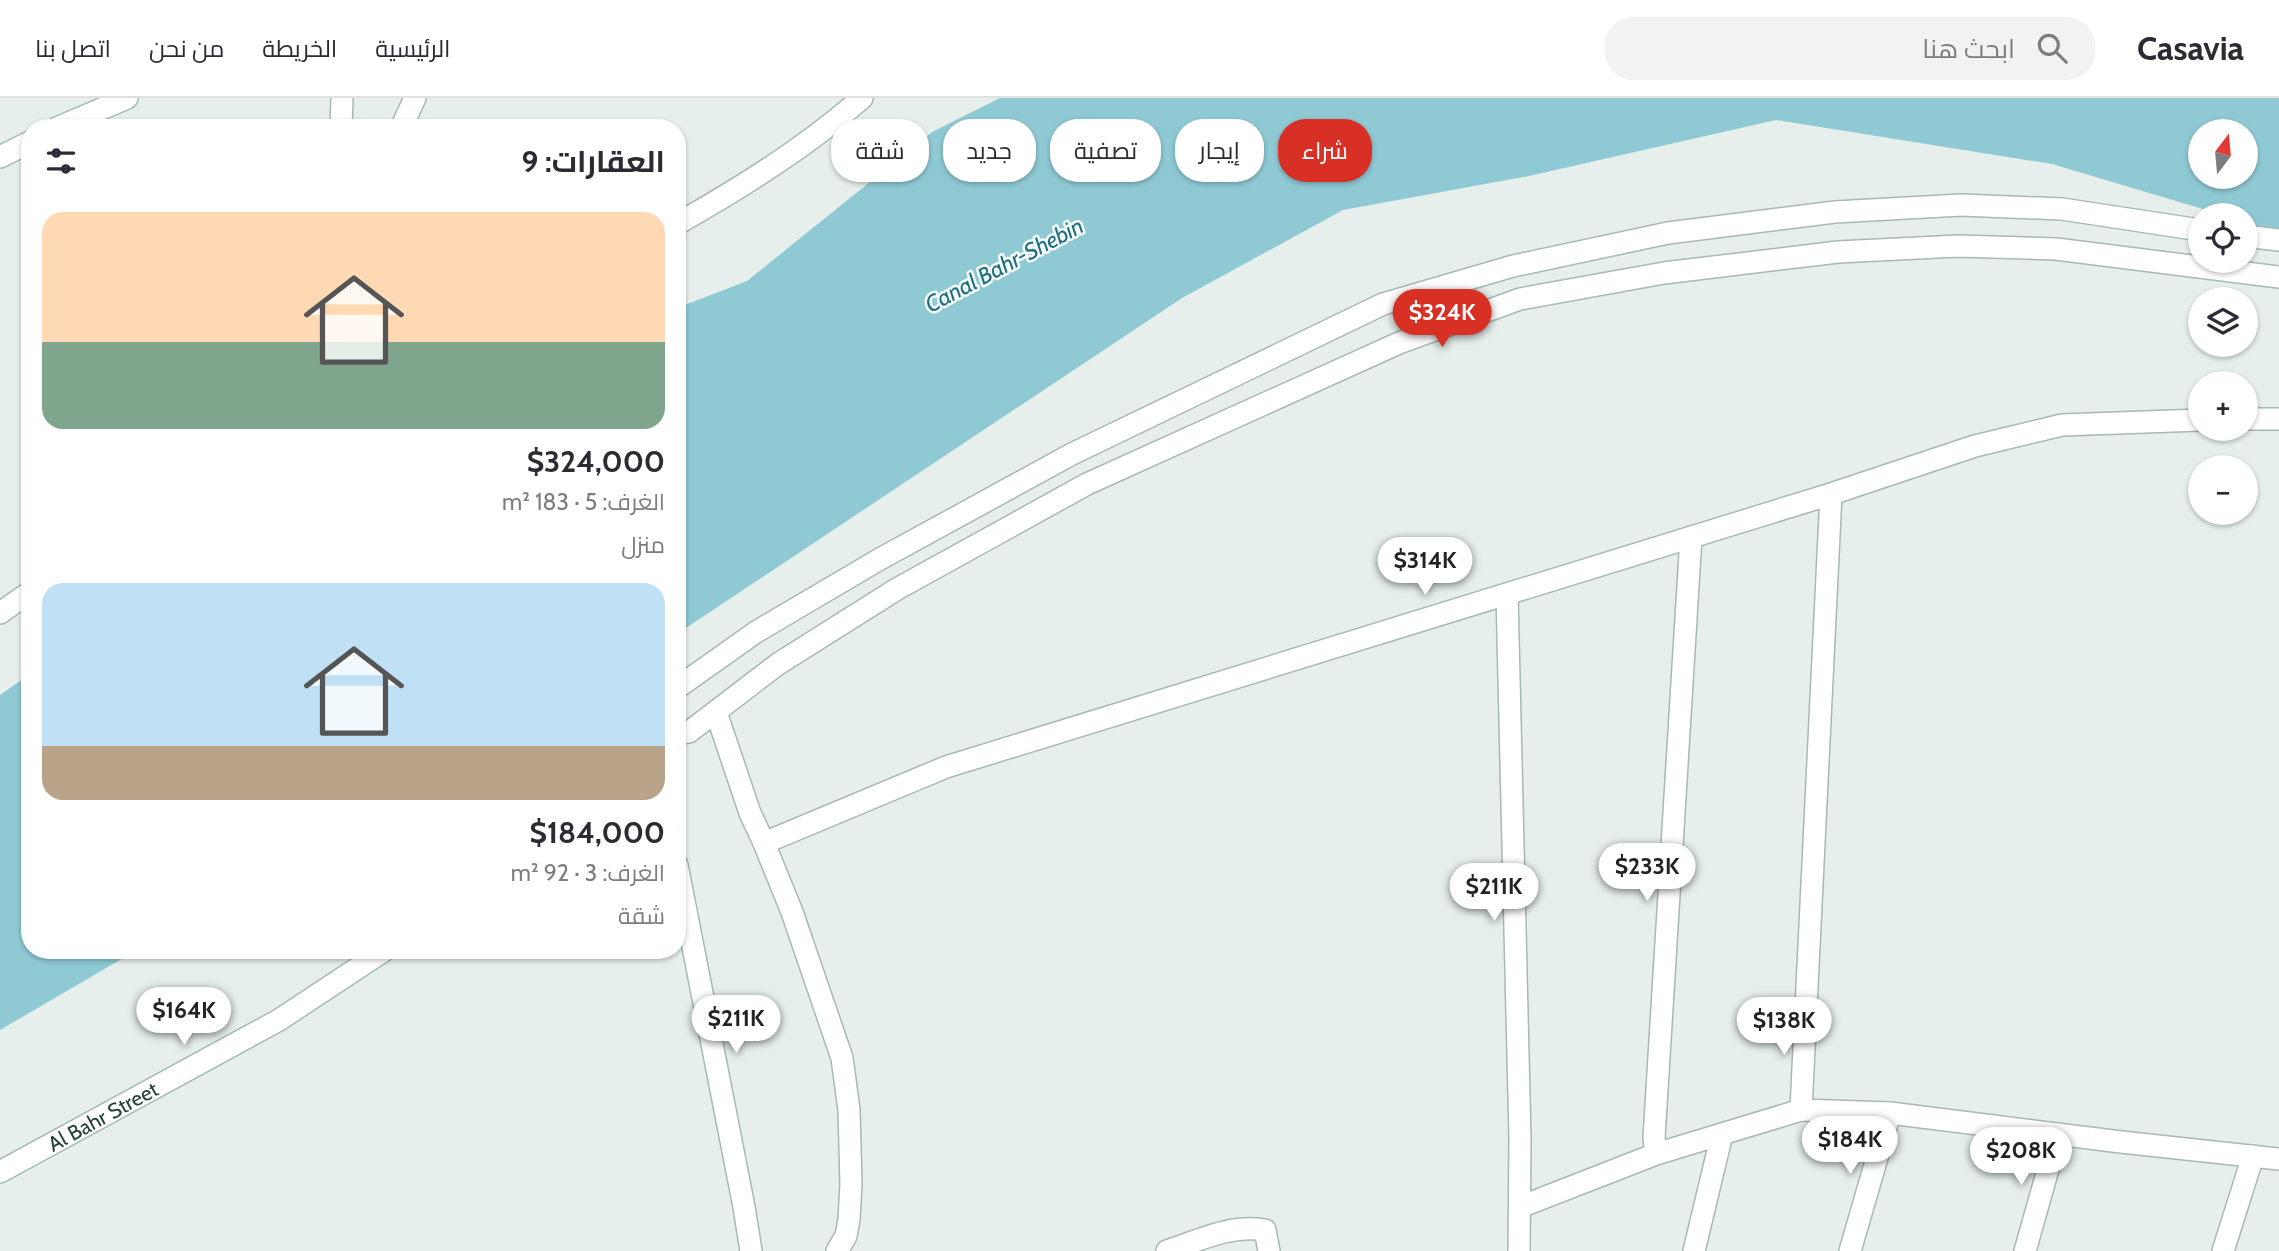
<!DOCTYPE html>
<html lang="ar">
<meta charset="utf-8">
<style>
:root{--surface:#fff;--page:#f2f2f3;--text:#2b2b33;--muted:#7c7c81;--line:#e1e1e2;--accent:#d93025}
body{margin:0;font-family:Cabin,Cairo,sans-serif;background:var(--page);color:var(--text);direction:rtl;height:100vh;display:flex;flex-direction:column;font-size:26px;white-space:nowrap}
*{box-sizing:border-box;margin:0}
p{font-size:23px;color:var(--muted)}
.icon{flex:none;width:38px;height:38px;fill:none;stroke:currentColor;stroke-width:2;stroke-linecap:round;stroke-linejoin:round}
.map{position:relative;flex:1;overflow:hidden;direction:ltr}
.drawer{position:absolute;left:21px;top:21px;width:665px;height:840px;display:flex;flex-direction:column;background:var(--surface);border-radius:28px;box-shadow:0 2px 5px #0004;direction:rtl}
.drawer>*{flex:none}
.top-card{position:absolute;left:707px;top:21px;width:665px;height:63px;direction:rtl;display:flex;gap:14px}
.needle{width:46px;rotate:16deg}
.tools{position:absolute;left:2188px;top:21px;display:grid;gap:14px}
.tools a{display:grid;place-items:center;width:70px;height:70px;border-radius:50%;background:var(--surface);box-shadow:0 2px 5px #0004;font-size:35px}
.price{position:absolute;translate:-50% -60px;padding:0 16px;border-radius:24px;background:#fff;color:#222;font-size:23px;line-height:46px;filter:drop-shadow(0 2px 4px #0008)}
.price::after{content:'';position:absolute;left:50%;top:42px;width:21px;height:16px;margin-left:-10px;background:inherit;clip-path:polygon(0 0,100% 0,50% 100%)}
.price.selected{background:var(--accent);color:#fff}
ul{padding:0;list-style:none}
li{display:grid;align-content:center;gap:14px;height:371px;padding:0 21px}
li span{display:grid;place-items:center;height:217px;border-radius:21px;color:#555}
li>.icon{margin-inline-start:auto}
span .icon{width:126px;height:126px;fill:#fffc;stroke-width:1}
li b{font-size:30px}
h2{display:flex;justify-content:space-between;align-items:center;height:84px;padding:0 21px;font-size:30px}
.tag{padding:0 24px;border-radius:28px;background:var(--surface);box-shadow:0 2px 5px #0004;font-size:24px;line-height:63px}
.tag.selected{background:var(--accent);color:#fff}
header{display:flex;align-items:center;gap:42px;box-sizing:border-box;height:98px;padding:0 35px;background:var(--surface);border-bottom:2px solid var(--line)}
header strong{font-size:33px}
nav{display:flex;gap:38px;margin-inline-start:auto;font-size:24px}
.search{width:490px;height:63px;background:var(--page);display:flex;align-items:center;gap:18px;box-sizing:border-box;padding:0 24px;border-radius:28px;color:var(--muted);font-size:26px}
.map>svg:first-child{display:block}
.water{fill:#8ec9d4;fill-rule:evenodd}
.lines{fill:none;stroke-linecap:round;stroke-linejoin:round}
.street-casing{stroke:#a8b8b2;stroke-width:24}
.secondary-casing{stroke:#a4bbb3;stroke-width:24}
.street{stroke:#fff;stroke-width:21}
.secondary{stroke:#fff;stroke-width:21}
.labels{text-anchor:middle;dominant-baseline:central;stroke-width:5;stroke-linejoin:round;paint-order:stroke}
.street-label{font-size:21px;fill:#24423a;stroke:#f7fbf9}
.water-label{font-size:23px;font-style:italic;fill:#1c6f80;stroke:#f7fbf9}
</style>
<header>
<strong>Casavia</strong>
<div class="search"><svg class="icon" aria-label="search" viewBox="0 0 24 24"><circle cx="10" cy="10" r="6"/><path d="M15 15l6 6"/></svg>ابحث هنا</div>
<nav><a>الرئيسية</a><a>الخريطة</a><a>من نحن</a><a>اتصل بنا</a></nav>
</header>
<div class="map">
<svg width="2279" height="1153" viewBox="0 0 2279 1153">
<rect width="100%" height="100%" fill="#e6efeb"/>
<!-- water -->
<g class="water">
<path d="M1000,0H2279V134L2245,124V117H2223L2052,66L1776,22L1529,78L1343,112L1182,200L677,536V210L747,183L932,34ZM2200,33H2245V79H2200Z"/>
<polygon points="30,576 30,852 137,852 0,932 0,597"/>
</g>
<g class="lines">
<!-- street casing -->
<g class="street-casing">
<g id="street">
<path d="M677,126C742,89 805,50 862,0"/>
<polyline points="2245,138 2279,142"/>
<polyline points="2245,321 2279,321"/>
<polyline points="1831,396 1801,1012 1890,1015 2121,1044 2279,1061"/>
<polyline points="1507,496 1520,1041 1519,1153"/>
<polyline points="0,515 30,494"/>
<polyline points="677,590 756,534 880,461 1072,356 1383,206 1513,168 1668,135 1835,114 1961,107 2062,111 2200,132"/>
<polyline points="716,614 750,715 764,745 946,669 1831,396 1975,348 2062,327 2200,322"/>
<polyline points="677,636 689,634 778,566 897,491 1087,386 1399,245 1520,201 1664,175 1838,154 1958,148 2056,151 2279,179"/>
<polyline points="764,745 792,814 842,960 849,1012 851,1086 849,1121 846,1138 837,1153"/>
<polyline points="1656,1056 1801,1012"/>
<polyline points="1520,1109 1656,1056 1654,1040 1691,439"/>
<path d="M1167,1153C1200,1142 1231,1126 1265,1132L1269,1153"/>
<polyline points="1694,1153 1722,1036"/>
<polyline points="1850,1153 1890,1015"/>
<polyline points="2025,1153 2058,1036"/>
<polyline points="2223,1153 2253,1058"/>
</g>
</g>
<!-- secondary casing -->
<g class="secondary-casing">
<g id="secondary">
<polyline points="57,30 127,0"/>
<polyline points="341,30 342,0"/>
<polyline points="401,30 415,0"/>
<polyline points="0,59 30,44"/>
<polyline points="677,767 744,1109 751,1153"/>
<path id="s1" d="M0,1074L279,922L385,852"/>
</g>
</g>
<!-- street -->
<use href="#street" class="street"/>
<!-- secondary -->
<use href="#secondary" class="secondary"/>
</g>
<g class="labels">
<!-- street labels -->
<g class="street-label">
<text stroke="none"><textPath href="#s1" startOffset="117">Al Bahr Street</textPath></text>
</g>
<!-- water labels -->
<g class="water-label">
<text transform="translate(1004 167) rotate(-28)">Canal Bahr-Shebin</text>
</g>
</g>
</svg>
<div class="tools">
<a><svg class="needle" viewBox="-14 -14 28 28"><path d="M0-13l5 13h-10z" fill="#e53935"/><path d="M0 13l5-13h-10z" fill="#7c7c81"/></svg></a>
<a><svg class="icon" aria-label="locate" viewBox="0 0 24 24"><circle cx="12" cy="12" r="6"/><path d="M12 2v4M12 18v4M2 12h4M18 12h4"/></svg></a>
<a><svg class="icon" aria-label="layers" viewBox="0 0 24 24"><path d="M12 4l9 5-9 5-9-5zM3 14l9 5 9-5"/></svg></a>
<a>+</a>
<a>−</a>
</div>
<b class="price selected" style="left:1442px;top:251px">$324K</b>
<b class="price" style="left:1425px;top:499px">$314K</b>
<b class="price" style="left:1647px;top:805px">$233K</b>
<b class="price" style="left:1494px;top:825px">$211K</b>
<b class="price" style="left:184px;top:949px">$164K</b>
<b class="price" style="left:736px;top:957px">$211K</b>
<b class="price" style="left:1784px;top:959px">$138K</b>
<b class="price" style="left:1850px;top:1078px">$184K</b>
<b class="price" style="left:2021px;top:1089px">$208K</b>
<div class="top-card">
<a class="tag selected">شراء</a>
<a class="tag">إيجار</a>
<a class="tag">تصفية</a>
<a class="tag">جديد</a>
<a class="tag">شقة</a>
</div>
<section class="drawer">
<h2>العقارات: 9<svg class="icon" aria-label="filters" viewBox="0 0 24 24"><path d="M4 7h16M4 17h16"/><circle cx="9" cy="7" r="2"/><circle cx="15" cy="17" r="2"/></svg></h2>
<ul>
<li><span style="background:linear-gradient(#ffd9b3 60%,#7fa58c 0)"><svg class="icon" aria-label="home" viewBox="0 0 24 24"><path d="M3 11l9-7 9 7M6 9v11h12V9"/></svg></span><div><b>$324,000</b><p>الغرف: 5 · 183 m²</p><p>منزل</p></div></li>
<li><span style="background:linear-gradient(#bfe0f5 75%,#b9a48a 0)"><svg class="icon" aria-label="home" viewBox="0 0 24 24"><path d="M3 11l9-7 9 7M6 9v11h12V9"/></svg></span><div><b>$184,000</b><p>الغرف: 3 · 92 m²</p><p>شقة</p></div></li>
</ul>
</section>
</div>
